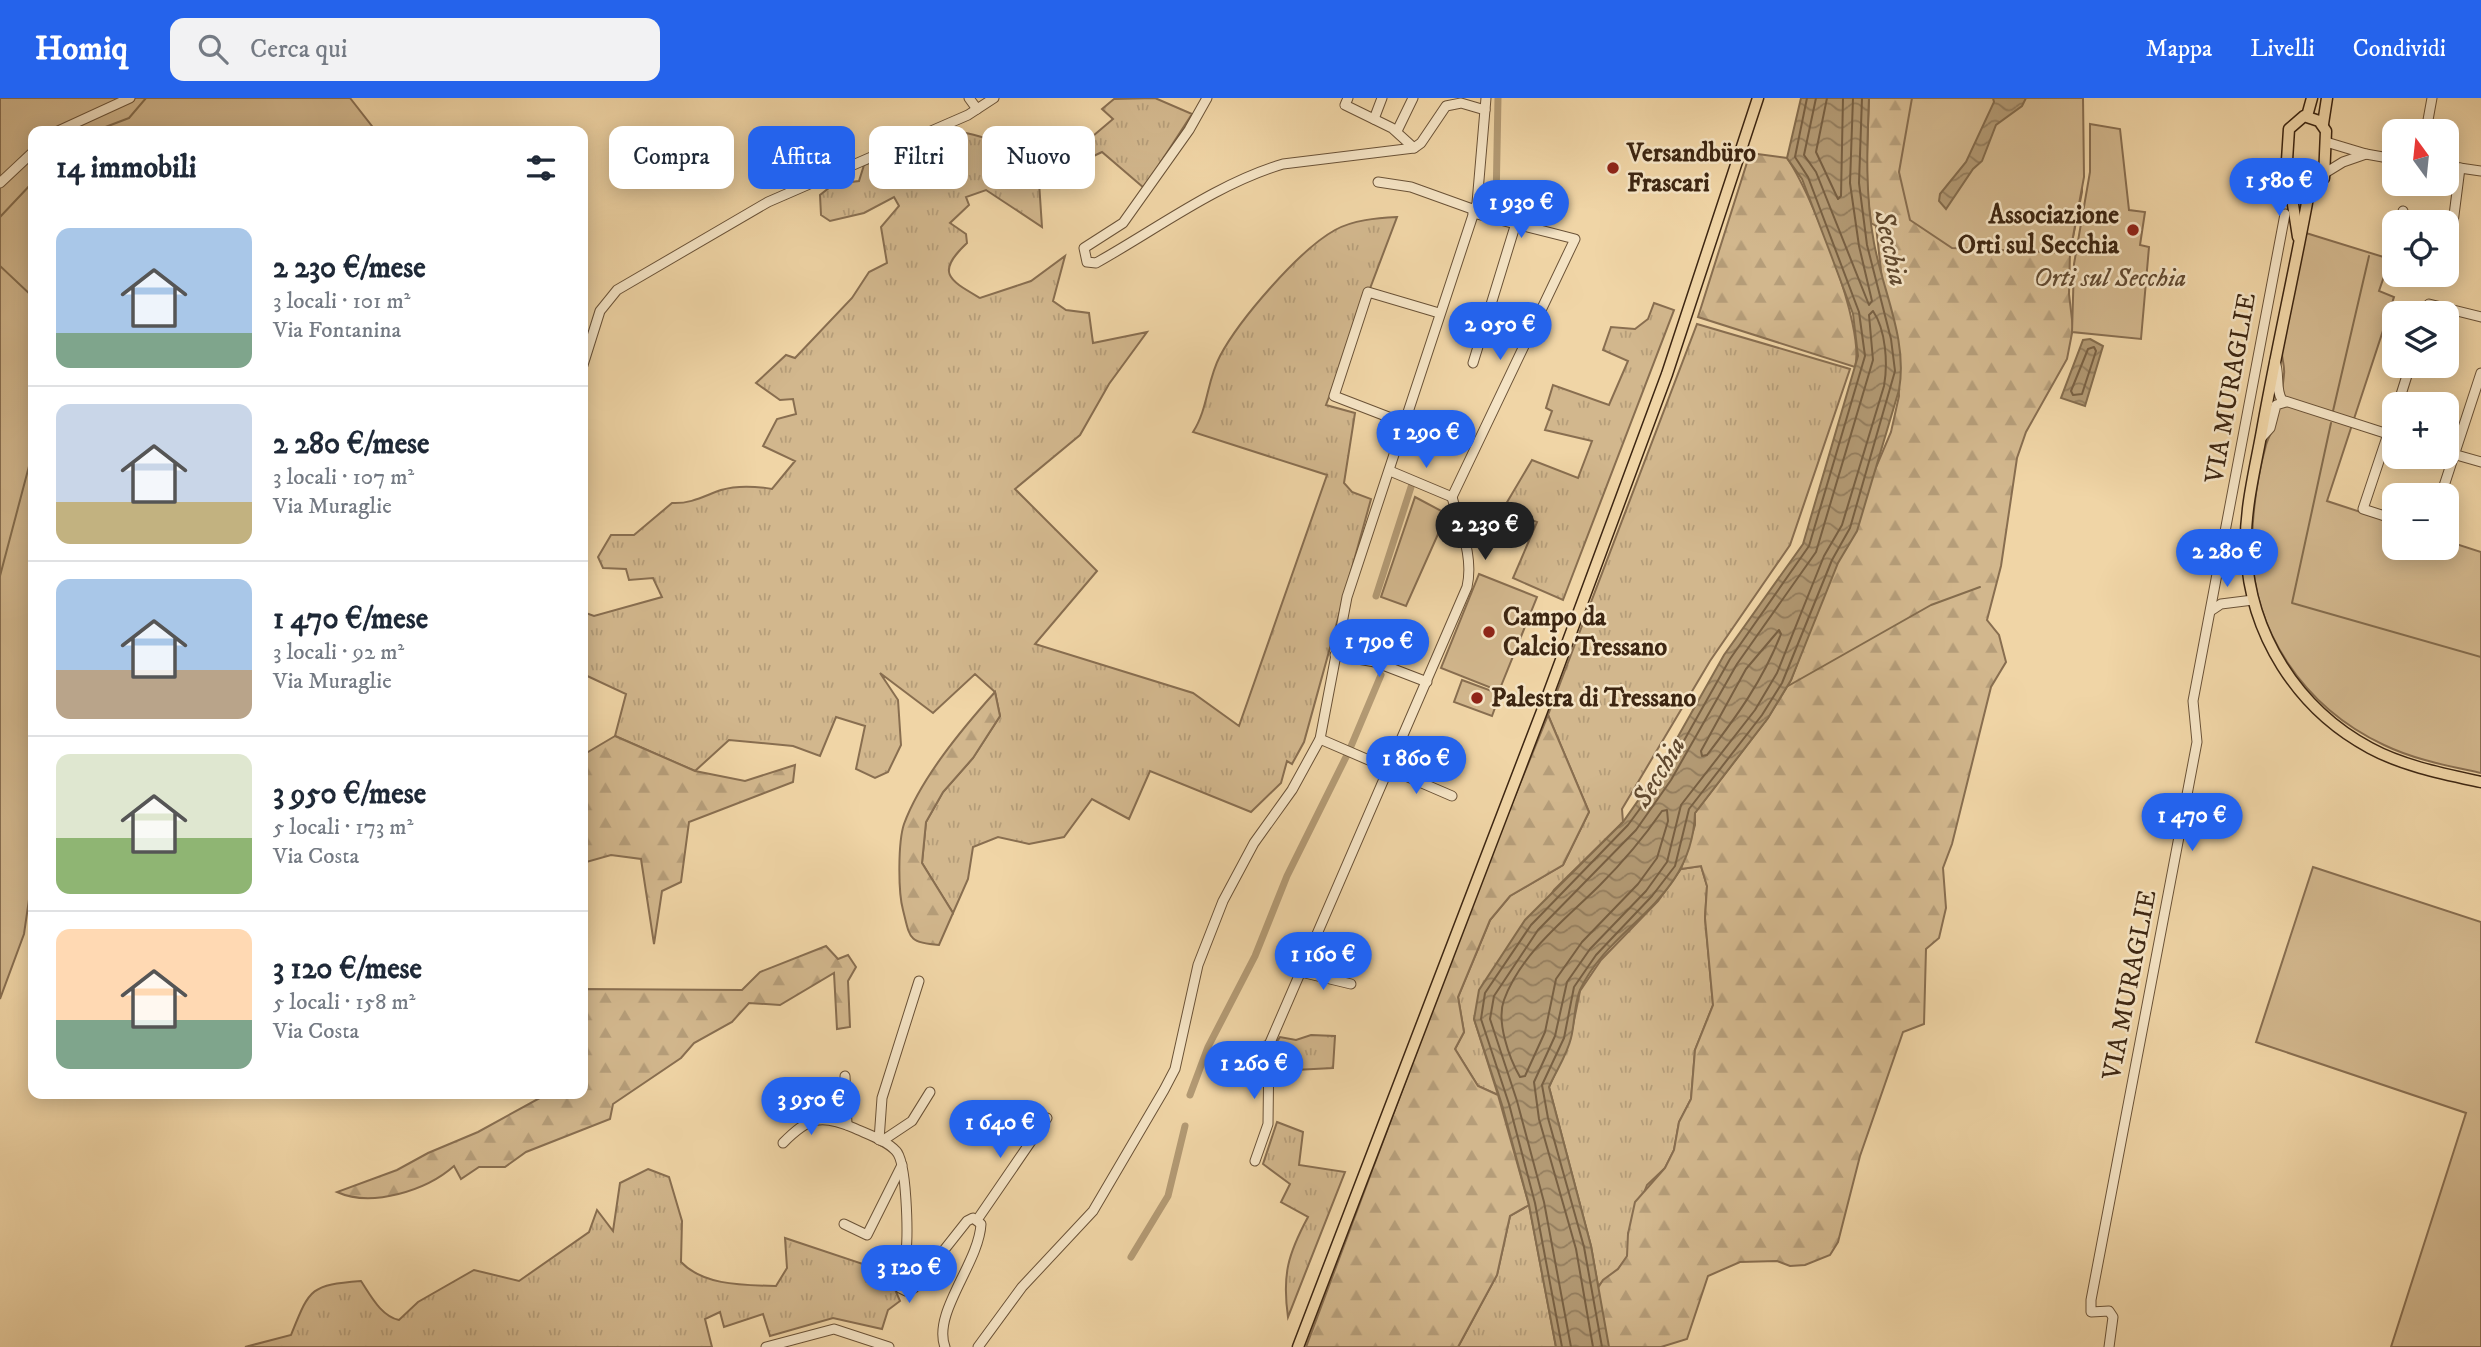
<!DOCTYPE html>
<html lang="it">
<meta charset="utf-8">
<style>
:root{--surface:#fff;--page:#f2f2f3;--text:#1f2937;--muted:#747a83;--line:#e0e1e3;--accent:#2563eb}
body{margin:0;font-family:"IM FELL DW Pica",serif;background:var(--page);color:var(--text);height:100vh;display:flex;flex-direction:column;font-size:26px;white-space:nowrap}
*{box-sizing:border-box;margin:0}
p{font-size:23px;color:var(--muted)}
.icon{flex:none;width:38px;height:38px;fill:none;stroke:currentColor;stroke-width:2;stroke-linecap:round;stroke-linejoin:round}
.map{position:relative;flex:1;overflow:hidden}
.details{position:absolute;left:28px;top:28px;width:560px;height:973px;display:flex;flex-direction:column;background:var(--surface);border-radius:14px;box-shadow:0 4px 18px #0003}
.details>*{flex:none}
.banner{position:absolute;left:609px;top:28px;width:665px;height:63px;display:flex;gap:14px}
.needle{width:46px;rotate:345deg}
.tools{position:absolute;left:2382px;top:21px;display:grid;gap:14px}
.tools a{display:grid;place-items:center;width:77px;height:77px;border-radius:14px;background:var(--surface);box-shadow:0 4px 18px #0003;font-size:35px}
.price{position:absolute;translate:-50% -60px;padding:0 16px;border-radius:24px;background:var(--accent);color:#fff;font-size:23px;line-height:46px;filter:drop-shadow(0 2px 4px #0008)}
.price::after{content:'';position:absolute;left:50%;top:42px;width:21px;height:16px;margin-left:-10px;background:inherit;clip-path:polygon(0 0,100% 0,50% 100%)}
.price.current{background:#222;color:#fff}
ul{padding:0;list-style:none}
li{display:flex;align-items:center;gap:21px;height:175px;padding:0 28px}
li+li{border-top:2px solid var(--line)}
li span{display:grid;place-items:center;flex:none;width:196px;height:140px;border-radius:14px;color:#555}
li>.icon{margin-inline-start:auto}
span .icon{width:84px;height:84px;fill:#fffc;stroke-width:1}
li b{font-size:30px}
h2{display:flex;justify-content:space-between;align-items:center;height:84px;padding:0 28px;font-size:30px}
.chip{padding:0 24px;border-radius:14px;background:var(--surface);box-shadow:0 4px 18px #0003;font-size:24px;line-height:63px}
.chip.current{background:var(--accent);color:#fff}
header{display:flex;align-items:center;gap:42px;box-sizing:border-box;height:98px;padding:0 35px;background:var(--accent);color:#fff}
header strong{font-size:33px}
nav{display:flex;gap:38px;margin-inline-start:auto;font-size:24px}
.search{width:490px;height:63px;background:var(--page);display:flex;align-items:center;gap:18px;box-sizing:border-box;padding:0 24px;border-radius:14px;color:var(--muted);font-size:26px}
.map>svg:first-child{display:block}
.grass{fill:url(#grass-tufts);stroke:#886e50;stroke-width:2}
.forest{fill:url(#forest-firs);stroke:#886e50;stroke-width:2}
.green{fill:#d2b78d;stroke:#886e50;stroke-width:2}
.water{fill:url(#water-waves);stroke:#846c4d;stroke-width:2}
.lines{fill:none;stroke-linecap:round;stroke-linejoin:round}
.shore{stroke:#786043;stroke-width:2}
.stream{stroke:#846c4d;stroke-width:2}
.canal{stroke:#b39a74;stroke-width:7}
.minor-casing{stroke:#6a5237;stroke-width:11}
.major-casing{stroke:#3d2612;stroke-width:13}
.minor{stroke:#f5e4c5;stroke-width:9}
.major{stroke:#f0d5a6;stroke-width:10}
.poi-dot{fill:#8f2418;stroke:#f5e4c5;stroke-width:2.5}
.labels{text-anchor:middle;dominant-baseline:central;stroke-width:5;stroke-linejoin:round;paint-order:stroke}
.poi-label{font-size:26px;font-weight:bold;fill:#3d2612;stroke:#f5e4c5;text-anchor:start}
.park-label{font-size:26px;font-style:italic;fill:#624a31;stroke:#f5e4c5}
.street-label{font-size:26px;fill:#3d2612;stroke:#f5e4c5}
.water-label{font-size:28px;font-style:italic;fill:#60492f;stroke:#f5e4c5}
</style>
<header>
<strong>Homiq</strong>
<div class="search"><svg class="icon" aria-label="search" viewBox="0 0 24 24"><circle cx="10" cy="10" r="6"/><path d="M15 15l6 6"/></svg>Cerca qui</div>
<nav><a>Mappa</a><a>Livelli</a><a>Condividi</a></nav>
</header>
<div class="map">
<svg width="2481" height="1249" viewBox="0 0 2481 1249">
<defs>
<pattern id="grass-tufts" width="24" height="20" patternUnits="userSpaceOnUse" patternTransform="scale(1.75)"><rect width="24" height="20" fill="#d2b78d"/><path d="M3 7l-1-3M5 7V3M7 7l1-3M15 17l-1-3M17 17v-4M19 17l1-3" fill="none" stroke="#b59d79"/></pattern>
<pattern id="forest-firs" width="22" height="20" patternUnits="userSpaceOnUse" patternTransform="scale(1.75)"><rect width="22" height="20" fill="#d2b78d"/><path d="M5 1l3.5 6h-7zM16 11l3.5 6h-7z" fill="#b59d79"/></pattern>
<pattern id="water-waves" width="16" height="10" patternUnits="userSpaceOnUse" patternTransform="scale(1.75)"><rect width="16" height="10" fill="#b39a74"/><path d="M0 5q4-4 8 0t8 0" fill="none" stroke="#937d5e"/></pattern>
</defs>
<rect width="100%" height="100%" fill="#f0d5a6"/>
<filter id="stains"><feTurbulence type="fractalNoise" baseFrequency=".00286" numOctaves="4"/><feColorMatrix values="0 0 0 0 .2 0 0 0 0 .09 0 0 0 0 .02 0 0 0 .5 -.17"/></filter>
<radialGradient id="worn" r=".72"><stop offset=".6" stop-color="#630" stop-opacity="0"/><stop offset="1" stop-color="#630" stop-opacity=".3"/></radialGradient>
<!-- grass -->
<g class="grass">
<path d="M1155,0L1192,16L1144,90L1102,54L1039,84L1042,129L986,92L966,99L969,107L950,125L966,136L967,145C935,175 949,182 980,200L1031,183L1065,158L1053,203L1066,212L1089,215L1093,245L1147,234L1109,286L1080,337L1015,391L1097,473L1035,546L1193,595L1239,628L1327,377L1193,334C1208,311 1207,282 1220,258C1239,222 1299,152 1335,132C1353,122 1377,120 1397,119L1326,307L1355,315L1344,385L1352,394L1371,401L1304,644L1292,666L1287,663L1281,685L1251,714L1150,673L1129,721L1092,701L1064,739L1029,746L998,739L973,749L968,781L953,815L922,765L926,724L943,694L973,660L1000,618L995,594L975,576L933,615L880,575L898,602L901,647L888,674L875,680L856,671L865,628L836,619L820,658L793,648L729,642L695,673L615,638L626,596L583,576V514L594,518L662,499L653,480L629,482L626,471L603,470L598,459L611,437H634L672,405C691,406 704,398 721,392C738,387 754,388 772,391L795,363L763,348L777,321L796,316L793,301L780,302L756,285L786,257L795,260L852,200L869,174L887,165L881,129L899,108L894,99L864,115L830,123L821,117L820,97L834,86L859,83L864,67C881,60 934,33 949,33C981,34 1007,51 1038,54L1054,71L1113,21L1102,11L1114,1Z"/>
<polygon points="1654,205 1674,212 1563,502 1513,480 1537,424 1503,411 1532,362 1578,380 1592,343 1545,332 1552,313 1546,310 1553,287 1609,307 1628,263 1603,252 1611,229 1635,231 1648,221"/>
<polygon points="1697,226 1850,271 1790,447 1710,563 1622,711 1623,724 1554,792 1474,921 1498,997 1478,988 1455,951 1464,934 1458,899 1490,822 1510,798 1563,767 1589,714 1548,617"/>
<polygon points="1701,768 1707,788 1705,820 1713,907 1695,952 1691,1001 1679,1024 1674,1052 1665,1070 1647,1087 1628,1136 1628,1158 1618,1171 1598,1188 1591,1148 1549,989 1570,942 1580,893 1601,862 1658,803 1681,771"/>
<polygon points="1311,937 1335,938 1333,970 1275,973 1274,948 1280,939 1296,942"/>
<path d="M1277,1024L1303,1034L1299,1067L1345,1074L1288,1219C1282,1177 1288,1156 1308,1119L1281,1104L1290,1086L1263,1066Z"/>
<path d="M648,1071L669,1079L682,1123L681,1164C704,1188 744,1187 776,1188L787,1170L785,1140L881,1172L891,1182L900,1203L888,1212L882,1231L833,1220L770,1238L763,1216L724,1229L720,1214L705,1221L712,1249H245L291,1237C310,1190 310,1187 361,1183C371,1198 381,1218 399,1222L418,1204L474,1172L519,1183L589,1134L597,1112L613,1133L620,1085Z"/>
<polygon points="1529,1107 1556,1249 1458,1249 1497,1177 1510,1118"/>
</g>
<!-- forest -->
<g class="forest">
<polygon points="1869,0 2000,0 2082,50 2082,94 2070,154 2069,196 2073,230 2067,261 2026,334 2017,360 2001,468 1987,522 1999,537 2006,564 1991,589 1952,746 1943,770 1946,810 1939,840 1926,851 1924,926 1903,934 1860,1058 1838,1144 1830,1157 1805,1167 1790,1168 1777,1163 1740,1164 1708,1178 1687,1241 1661,1249 1601,1249 1592,1199 1603,1182 1618,1171 1627,1158 1628,1136 1635,1104 1665,1070 1674,1052 1679,1024 1691,1001 1695,952 1713,907 1705,820 1707,788 1701,768 1681,771 1695,727 1695,715 1768,620 1791,582 1833,471 1891,334 1899,298 1898,272 1884,200 1876,128 1871,125 1866,84"/>
<path d="M1750,55L1787,60C1811,94 1866,230 1855,269L1698,219Z"/>
<path d="M995,594L1000,618L973,660L943,694L926,724L922,765L953,815L939,847C908,845 910,840 903,812C898,794 898,744 904,726C921,680 962,631 995,594Z"/>
<polygon points="1548,617 1589,714 1563,767 1510,798 1490,822 1458,899 1464,934 1455,951 1478,988 1498,997 1529,1107 1510,1118 1497,1177 1458,1249 1306,1249 1482,779"/>
<polygon points="615,638 695,673 745,683 795,667 793,684 689,724 681,784 662,793 654,846 641,761 611,757 583,765 583,657"/>
<path d="M826,848L838,861L848,857L856,869L848,883L850,929L837,931L834,875L780,907L749,905L732,924L694,945L681,960L613,1006L610,1021L526,1054L505,1069H479L461,1081L454,1068C427,1092 372,1110 337,1094L397,1072L428,1055L478,1034L547,996H583V891L742,892L760,874Z"/>
</g>
<!-- green -->
<g class="green">
<polygon points="0,0 350,0 375,32 33,33 33,774 24,836 0,901"/>
<polygon points="1912,0 2083,0 2084,79 2070,155 1952,150 1910,122 1899,74"/>
<polygon points="2090,26 2120,31 2129,112 2145,114 2140,147 2149,149 2141,241 2072,234 2074,166 2090,74"/>
<path d="M2306,135L2390,161L2379,193L2394,199L2327,403L2394,425V450H2446L2447,443L2481,454V675C2449,668 2415,662 2384,647C2305,610 2249,532 2252,441C2253,412 2258,376 2266,347C2268,339 2274,331 2276,323C2279,308 2283,291 2284,276C2285,269 2282,262 2282,255C2283,221 2299,170 2306,135Z"/>
<polygon points="1415,399 1447,416 1406,508 1381,499"/>
<polygon points="1479,476 1537,499 1499,593 1441,570"/>
<polygon points="1462,582 1500,596 1492,618 1454,604"/>
<polygon points="2313,769 2481,824 2481,1249 2391,1249 2466,1015 2256,944"/>
</g>
<!-- water -->
<g class="water">
<path d="M1801,0H1869C1867,49 1865,96 1874,145C1883,194 1908,242 1899,292L1857,433L1838,465L1791,582L1768,620L1695,715C1692,805 1611,825 1580,892C1574,906 1575,925 1571,940C1567,957 1556,973 1549,989L1591,1148L1609,1249H1556L1529,1107L1502,1007L1474,921L1479,892L1525,822L1623,724L1658,674L1724,557L1803,446L1858,258L1853,216L1831,157L1802,81L1787,60Z"/>
<polygon points="1993,0 2026,0 2022,8 1996,27 1982,63 1973,71 1946,111 1939,103 1940,96 1966,64 1994,4"/>
<polygon points="2090,241 2103,248 2085,308 2061,300 2083,242"/>
</g>
<g class="lines">
<!-- shore -->
<g class="shore">
<polyline points="1816,0 1804,57 1816,74 1869,207 1872,203 1859,148 1850,85 1853,0"/>
<polyline points="1827,0 1816,54 1838,101 1841,98 1843,0"/>
<polygon points="2094,249 2096,253 2082,296 2073,297 2071,293 2088,251"/>
<path d="M1779,532L1781,536C1763,582 1737,618 1707,657L1702,658L1701,653L1746,571Z"/>
<path d="M1667,712L1668,723L1657,760L1638,786L1582,844L1556,881L1545,934L1525,978L1520,979C1509,960 1496,923 1504,902C1521,855 1566,821 1600,787C1623,764 1644,739 1662,713Z"/>
<polyline points="1562,1249 1535,1105 1509,1006 1481,921 1485,895 1531,827 1628,727 1664,678 1730,561 1809,448 1865,258 1859,214 1808,79 1795,59 1807,0"/>
<path d="M1571,1249L1544,1104L1517,1003L1490,921L1494,898L1538,832L1636,732L1671,682L1737,566L1816,454L1873,262L1869,217L1873,213C1886,232 1888,266 1884,288L1842,427L1824,458L1777,575L1755,612L1681,707L1667,764L1646,793L1590,851L1567,884L1555,938L1534,984L1539,1021L1576,1151L1593,1249"/>
<polyline points="1602,1249 1584,1149 1548,1020 1542,987 1564,940 1574,889 1596,857 1652,798 1675,768 1689,711 1762,617 1782,585 1832,462 1850,430 1895,273 1891,241 1867,147 1859,85 1862,0"/>
</g>
<!-- stream -->
<g class="stream">
<polyline points="95,33 129,20 146,0"/>
<polyline points="0,119 33,84"/>
<polyline points="0,168 33,199"/>
<polyline points="2333,313 2369,158"/>
<polyline points="2331,325 2292,505 2481,559"/>
<polyline points="0,478 33,353"/>
<polyline points="1788,588 1931,507 1980,489"/>
</g>
<!-- canal -->
<g class="canal">
<polyline points="1496,105 1498,0"/>
<polyline points="1376,498 1412,386"/>
<polyline points="1190,997 1208,949 1255,858 1287,778 1349,653 1381,577"/>
<polyline points="1131,1159 1168,1098 1185,1028"/>
</g>
<!-- minor casing -->
<g class="minor-casing">
<g id="minor">
<polyline points="969,0 977,11"/>
<path d="M1207,0L1189,32L1123,125L1084,150L1087,164L1096,165C1157,131 1216,86 1283,66L1414,50L1421,45L1446,8L1461,5L1485,12"/>
<polyline points="1348,0 1345,7 1392,30 1414,50"/>
<polyline points="1374,21 1382,0"/>
<polyline points="58,33 130,0"/>
<polyline points="1397,33 1413,0"/>
<polyline points="2426,33 2432,0"/>
<polyline points="2326,44 2366,56 2394,61"/>
<polyline points="2446,68 2481,73"/>
<polyline points="2325,75 2343,64 2366,56"/>
<polyline points="1378,84 1411,89 1475,112"/>
<polyline points="0,85 33,54"/>
<polyline points="2403,113 2402,122 2413,124"/>
<polyline points="2446,129 2453,125 2460,70"/>
<polyline points="2426,215 2429,206 2481,219"/>
<path d="M2275,263C2280,277 2275,291 2282,302L2394,338"/>
<polyline points="1473,265 1516,125"/>
<polyline points="583,267 600,213 617,192 768,104 968,17 994,0"/>
<polyline points="2398,306 2410,268"/>
<polyline points="2394,318 2363,411 2394,421"/>
<polyline points="1404,325 1334,298 1368,194 1439,215"/>
<polyline points="2261,340 2270,330 2276,307 2286,304"/>
<polyline points="2446,354 2481,364"/>
<polyline points="1390,373 1452,399"/>
<polyline points="2441,397 2481,275"/>
<polyline points="1452,399 1575,141 1473,115"/>
<polyline points="2212,512 2221,506 2253,502"/>
<polyline points="1335,557 1375,564 1427,584"/>
<polyline points="1320,641 1452,698"/>
<polyline points="1301,874 1351,886"/>
<polyline points="1211,964 1269,947"/>
<polyline points="845,978 847,1027"/>
<polyline points="879,1042 882,1000 919,883"/>
<polyline points="882,1043 912,1023 930,994"/>
<path d="M783,1045C808,1020 820,1015 854,1030C867,1036 886,1042 896,1053C907,1064 908,1136 906,1154C904,1167 896,1177 900,1190L906,1193L914,1190L967,1123L973,1120L981,1126C979,1165 932,1215 945,1249"/>
<path d="M1255,1063L1268,1026L1269,947L1467,489C1474,458 1460,429 1452,399"/>
<polyline points="977,1122 1047,1020"/>
<polyline points="844,1126 867,1137 902,1067"/>
<polyline points="766,1249 834,1231 889,1249"/>
<polyline points="978,1249 1022,1189 1093,1113 1164,992 1175,971 1198,867 1223,803 1254,745 1292,692 1320,641 1347,499 1477,105 1486,0"/>
<polyline points="2109,1249 2113,1219 2109,1213 2091,1214 2091,1202 2197,644 2193,603 2285,116"/>
</g>
</g>
<!-- major casing -->
<g class="major-casing">
<g id="major">
<polygon points="2304,18 2319,23 2326,33 2324,80 2309,94 2294,91 2286,78 2289,31"/>
<polyline points="2307,18 2312,0"/>
<polyline points="2323,26 2327,0"/>
<polyline points="2290,87 2298,139"/>
<path d="M2309,94C2295,171 2277,249 2263,327C2256,368 2244,411 2246,453C2250,536 2297,611 2370,650C2403,668 2444,676 2481,684"/>
<polyline points="1298,1249 1542,613 1667,276 1758,0"/>
</g>
</g>
<!-- minor -->
<use href="#minor" class="minor"/>
<!-- major -->
<use href="#major" class="major"/>
</g>
<!-- markers -->
<g class="poi-dot">
<circle cx="1613" cy="70" r="7"/>
<circle cx="2133" cy="132" r="7"/>
<circle cx="1489" cy="534" r="7"/>
<circle cx="1477" cy="600" r="7"/>
</g>
<g class="labels">
<!-- poi labels -->
<g class="poi-label">
<text x="1627" y="55">Versandbüro<tspan x="1627" dy="30">Frascari</tspan></text>
<text x="2119" y="117" text-anchor="end">Associazione<tspan x="2119" dy="30">Orti sul Secchia</tspan></text>
<text x="1503" y="519">Campo da<tspan x="1503" dy="30">Calcio Tressano</tspan></text>
<text x="1491" y="600">Palestra di Tressano</text>
</g>
<!-- park labels -->
<g class="park-label">
<text x="2110" y="180">Orti sul Secchia</text>
</g>
<!-- street labels -->
<g class="street-label">
<text transform="translate(2231 290) rotate(-80)">VIA MURAGLIE</text>
<text transform="translate(2130 887) rotate(-79)">VIA MURAGLIE</text>
</g>
<!-- water labels -->
<g class="water-label">
<text transform="translate(1891 150) rotate(78)">Secchia</text>
<text transform="translate(1659 674) rotate(-59)">Secchia</text>
</g>
</g>
<rect width="100%" height="100%" filter="url(#stains)"/>
<rect width="100%" height="100%" fill="url(#worn)"/>
</svg>
<div class="tools">
<a><svg class="needle" viewBox="-14 -14 28 28"><path d="M0-13l5 13h-10z" fill="#e53935"/><path d="M0 13l5-13h-10z" fill="#747a83"/></svg></a>
<a><svg class="icon" aria-label="locate" viewBox="0 0 24 24"><circle cx="12" cy="12" r="6"/><path d="M12 2v4M12 18v4M2 12h4M18 12h4"/></svg></a>
<a><svg class="icon" aria-label="layers" viewBox="0 0 24 24"><path d="M12 4l9 5-9 5-9-5zM3 14l9 5 9-5"/></svg></a>
<a>+</a>
<a>−</a>
</div>
<b class="price" style="left:2279px;top:120px">1 580 €</b>
<b class="price" style="left:1521px;top:142px">1 930 €</b>
<b class="price" style="left:1500px;top:264px">2 050 €</b>
<b class="price" style="left:1426px;top:372px">1 290 €</b>
<b class="price current" style="left:1485px;top:464px">2 230 €</b>
<b class="price" style="left:2227px;top:491px">2 280 €</b>
<b class="price" style="left:1379px;top:581px">1 790 €</b>
<b class="price" style="left:1416px;top:698px">1 860 €</b>
<b class="price" style="left:2192px;top:755px">1 470 €</b>
<b class="price" style="left:1323px;top:894px">1 160 €</b>
<b class="price" style="left:1254px;top:1003px">1 260 €</b>
<b class="price" style="left:811px;top:1039px">3 950 €</b>
<b class="price" style="left:1000px;top:1062px">1 640 €</b>
<b class="price" style="left:909px;top:1207px">3 120 €</b>
<div class="banner">
<a class="chip">Compra</a>
<a class="chip current">Affitta</a>
<a class="chip">Filtri</a>
<a class="chip">Nuovo</a>
</div>
<section class="details">
<h2>14 immobili<svg class="icon" aria-label="filters" viewBox="0 0 24 24"><path d="M4 7h16M4 17h16"/><circle cx="9" cy="7" r="2"/><circle cx="15" cy="17" r="2"/></svg></h2>
<ul>
<li><span style="background:linear-gradient(#a9c7e8 75%,#7fa58c 0)"><svg class="icon" aria-label="home" viewBox="0 0 24 24"><path d="M3 11l9-7 9 7M6 9v11h12V9"/></svg></span><div><b>2 230 €/mese</b><p>3 locali · 101 m²</p><p>Via Fontanina</p></div></li>
<li><span style="background:linear-gradient(#c9d6e8 70%,#c2b280 0)"><svg class="icon" aria-label="home" viewBox="0 0 24 24"><path d="M3 11l9-7 9 7M6 9v11h12V9"/></svg></span><div><b>2 280 €/mese</b><p>3 locali · 107 m²</p><p>Via Muraglie</p></div></li>
<li><span style="background:linear-gradient(#a9c7e8 65%,#b9a48a 0)"><svg class="icon" aria-label="home" viewBox="0 0 24 24"><path d="M3 11l9-7 9 7M6 9v11h12V9"/></svg></span><div><b>1 470 €/mese</b><p>3 locali · 92 m²</p><p>Via Muraglie</p></div></li>
<li><span style="background:linear-gradient(#dfe7d0 60%,#8fb573 0)"><svg class="icon" aria-label="home" viewBox="0 0 24 24"><path d="M3 11l9-7 9 7M6 9v11h12V9"/></svg></span><div><b>3 950 €/mese</b><p>5 locali · 173 m²</p><p>Via Costa</p></div></li>
<li><span style="background:linear-gradient(#ffd9b3 65%,#7fa58c 0)"><svg class="icon" aria-label="home" viewBox="0 0 24 24"><path d="M3 11l9-7 9 7M6 9v11h12V9"/></svg></span><div><b>3 120 €/mese</b><p>5 locali · 158 m²</p><p>Via Costa</p></div></li>
</ul>
</section>
</div>
